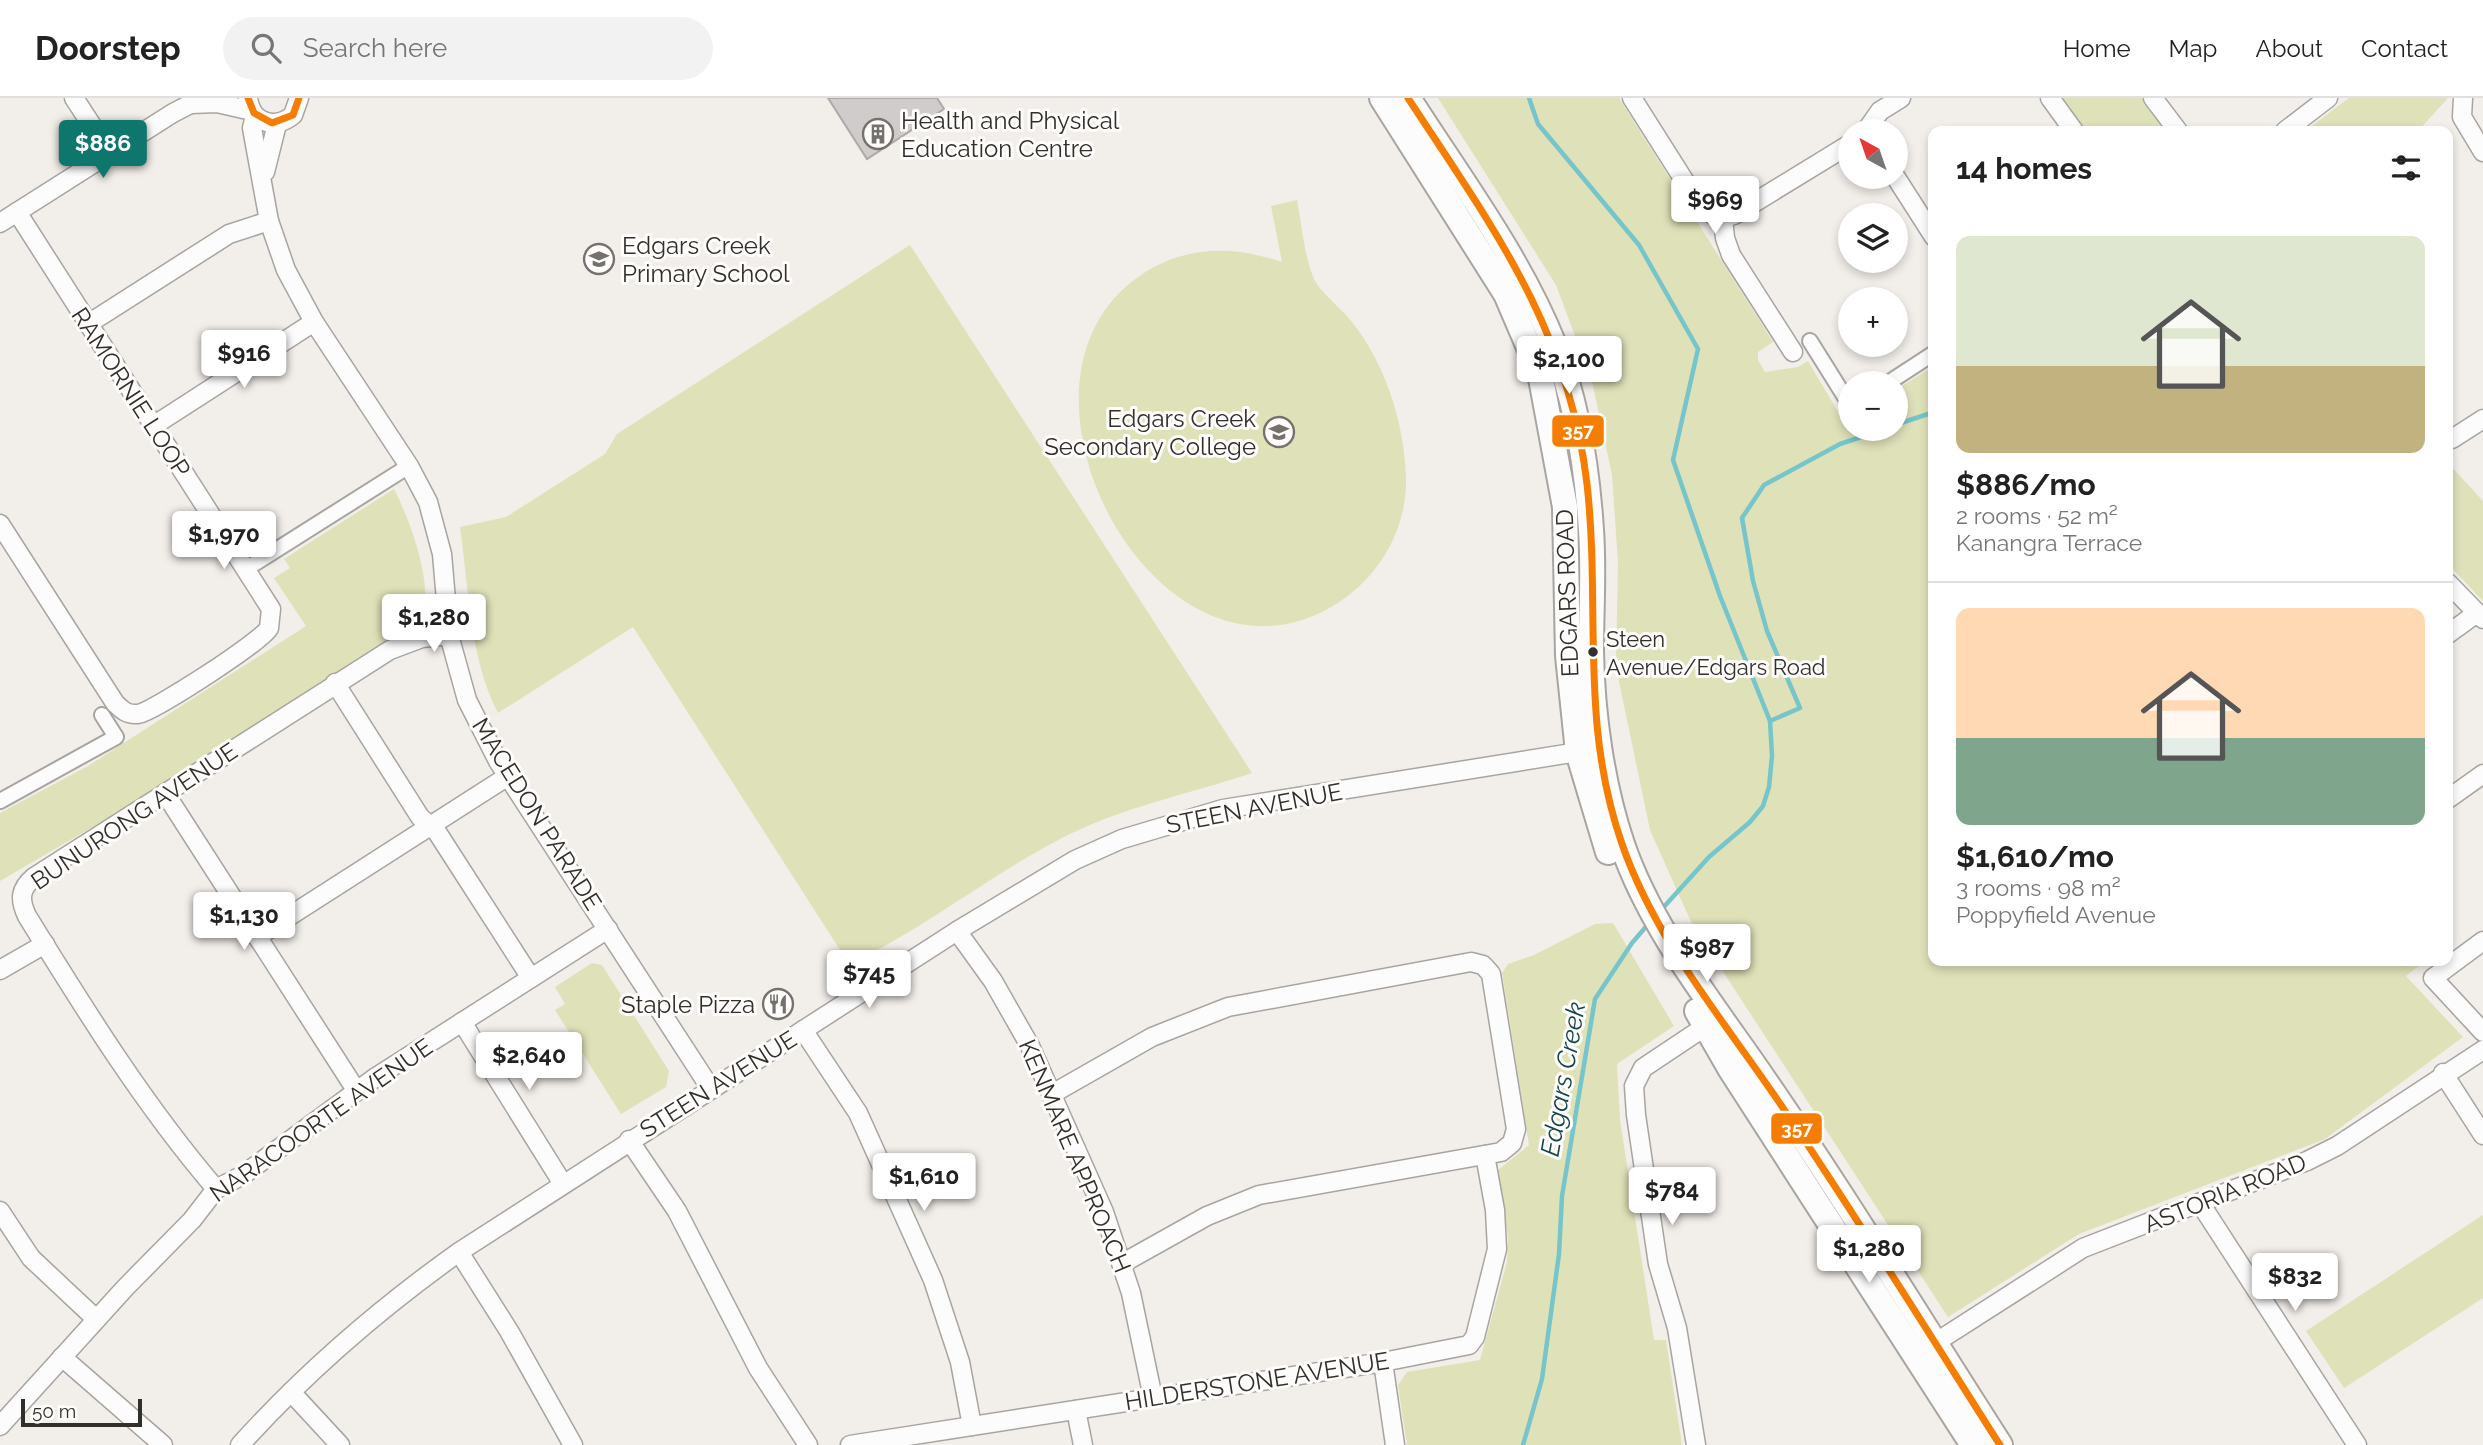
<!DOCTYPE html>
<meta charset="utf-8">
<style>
:root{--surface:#fff;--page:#f2f2f2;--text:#222;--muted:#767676;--line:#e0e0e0;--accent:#0f766e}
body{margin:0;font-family:Raleway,sans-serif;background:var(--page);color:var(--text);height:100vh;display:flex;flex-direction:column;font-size:26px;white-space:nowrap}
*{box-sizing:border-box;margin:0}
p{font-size:23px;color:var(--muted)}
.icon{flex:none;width:38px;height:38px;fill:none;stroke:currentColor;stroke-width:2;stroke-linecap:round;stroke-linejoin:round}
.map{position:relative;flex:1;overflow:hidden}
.side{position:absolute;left:1928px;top:28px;width:525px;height:840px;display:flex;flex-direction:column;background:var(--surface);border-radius:14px;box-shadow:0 4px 10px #0003}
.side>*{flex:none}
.needle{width:46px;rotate:320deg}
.fabs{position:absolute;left:1838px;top:21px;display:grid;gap:14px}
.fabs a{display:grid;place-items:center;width:70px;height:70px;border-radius:50%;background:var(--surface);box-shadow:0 4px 10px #0003;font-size:35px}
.scale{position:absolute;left:21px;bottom:18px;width:121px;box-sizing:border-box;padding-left:7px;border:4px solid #312f2b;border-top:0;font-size:19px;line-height:24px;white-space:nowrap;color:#312f2b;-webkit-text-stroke:5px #fffdfb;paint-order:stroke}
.price{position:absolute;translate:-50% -60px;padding:0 16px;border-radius:7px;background:#fff;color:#222;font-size:23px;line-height:46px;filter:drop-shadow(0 2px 4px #0008)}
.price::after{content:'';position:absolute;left:50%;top:42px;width:21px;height:16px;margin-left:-10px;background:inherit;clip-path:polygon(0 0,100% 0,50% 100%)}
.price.active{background:var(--accent);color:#fff}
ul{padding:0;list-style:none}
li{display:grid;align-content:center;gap:14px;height:371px;padding:0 28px}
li+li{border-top:2px solid var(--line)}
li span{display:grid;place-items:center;height:217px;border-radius:14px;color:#555}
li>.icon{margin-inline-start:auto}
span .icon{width:126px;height:126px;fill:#fffc;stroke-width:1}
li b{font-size:30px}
h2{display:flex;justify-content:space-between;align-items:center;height:84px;padding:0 28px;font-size:30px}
header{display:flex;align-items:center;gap:42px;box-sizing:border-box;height:98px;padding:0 35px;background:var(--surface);border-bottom:2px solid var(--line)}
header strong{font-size:33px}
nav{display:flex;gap:38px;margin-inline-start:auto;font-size:24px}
.search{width:490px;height:63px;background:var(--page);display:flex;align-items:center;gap:18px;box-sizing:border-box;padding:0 24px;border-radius:38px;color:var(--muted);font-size:26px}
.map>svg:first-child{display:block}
.green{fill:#dfe1b9}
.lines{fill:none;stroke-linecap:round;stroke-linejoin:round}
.stream{stroke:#75c5ca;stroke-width:4.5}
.building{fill:#d0cccb;stroke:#adaaa8;stroke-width:2}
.pedestrian-casing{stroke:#a8a5a1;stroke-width:18}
.minor-casing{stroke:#a8a5a1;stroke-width:21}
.secondary-casing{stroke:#a8a5a1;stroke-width:28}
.pedestrian{stroke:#fdfcfc;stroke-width:14}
.minor{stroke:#fdfcfc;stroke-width:18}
.secondary{stroke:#fdfcfc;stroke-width:24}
.bus-1-casing{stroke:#fffdfb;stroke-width:12}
.bus-1{stroke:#f57e02;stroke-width:7}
.bus-dot{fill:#312f2b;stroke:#fffdfb;stroke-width:2.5}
.labels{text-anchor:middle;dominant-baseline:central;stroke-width:6;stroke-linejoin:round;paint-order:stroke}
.bus-label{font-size:22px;fill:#312f2b;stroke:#fffdfb;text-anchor:start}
.poi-label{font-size:24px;fill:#312f2b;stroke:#fffdfb;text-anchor:start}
.street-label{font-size:24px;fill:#312f2b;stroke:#fffdfb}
.water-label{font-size:26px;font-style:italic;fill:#13464a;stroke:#fffdfb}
.line-badge{stroke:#fffdfb;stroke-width:2.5}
.badge-label{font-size:19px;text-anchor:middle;font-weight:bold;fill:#fff}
</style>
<header>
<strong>Doorstep</strong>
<div class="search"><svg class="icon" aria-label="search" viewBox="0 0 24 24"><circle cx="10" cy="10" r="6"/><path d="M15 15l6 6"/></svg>Search here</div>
<nav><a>Home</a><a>Map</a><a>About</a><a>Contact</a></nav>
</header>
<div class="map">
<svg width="2483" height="1347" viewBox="0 0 2483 1347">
<rect width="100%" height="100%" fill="#f2eee9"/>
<!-- green -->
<g class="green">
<polygon points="1438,0 1619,0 1773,244 1758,254 1758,262 1765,274 1798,269 1808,263 1844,324 1850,321 1850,331 1895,331 1895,292 1934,268 1934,863 2418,863 2420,867 2406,878 2463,939 2325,1041 2079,1136 1948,1219 1692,826 1650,732 1616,569 1618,464 1612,377 1592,283 1556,187"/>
<polygon points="2060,0 2143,0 2169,33 2082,33"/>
<polygon points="2349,0 2448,0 2418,33 2305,33"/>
<path d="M1297,102C1302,127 1304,158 1314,181C1319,193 1343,212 1352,224C1386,267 1404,325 1406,380C1407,433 1378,481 1333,508C1156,613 980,279 1144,175C1188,147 1234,148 1282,164L1271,108Z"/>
<path d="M910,147L1252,675C1187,697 1121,709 1060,741C987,779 923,832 849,866L633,529L498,615C469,558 469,491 460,429L506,419L605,356L617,336Z"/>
<polygon points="2448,365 2483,403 2483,503 2448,466"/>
<path d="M394,391C411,424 437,494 420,530L398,535L120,713L0,783V715L88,668L306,528L274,480L290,470L284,461Z"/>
<polygon points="1613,825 1674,928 1617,966 1620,1022 1654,1242 1666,1242 1682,1347 1407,1347 1398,1287 1407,1274 1480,1262 1507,1164 1508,1139 1497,1073 1529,1047 1502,875 1508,866 1534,857 1595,826"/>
<polygon points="592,865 602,867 669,973 666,989 621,1016 555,912 565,906 555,889"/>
<polygon points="2483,1117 2483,1200 2344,1290 2306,1233"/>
</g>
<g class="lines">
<!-- stream -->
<g class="stream">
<polyline points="1529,0 1538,26 1639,147 1698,251 1673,362 1720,498 1770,623 1772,658 1769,689 1763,708 1750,724 1709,759 1661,812"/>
<polyline points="1895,327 1934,314"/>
<polyline points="1770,623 1800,610 1767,533 1753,483 1742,420 1764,387 1840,346 1885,331"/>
<polyline points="1523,1347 1542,1281 1559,1156 1562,1098 1595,901 1632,845 1650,824"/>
</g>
</g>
<!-- building -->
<polygon class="building" points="828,0 937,0 944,11 867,61"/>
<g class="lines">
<!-- pedestrian casing -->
<g class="pedestrian-casing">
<g id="pedestrian">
<polyline points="1810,243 1850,307"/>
<polyline points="1888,285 1934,255"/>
<polyline points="246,471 409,368"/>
<polyline points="0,703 116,639 102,617"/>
</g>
</g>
<!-- minor casing -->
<g class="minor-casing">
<g id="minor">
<polyline points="74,0 110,55"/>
<path d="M248,0C251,25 275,32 293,17L299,0"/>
<path d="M1632,0L1696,101C1706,114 1718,124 1734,117L1850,46"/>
<polyline points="2050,0 2074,33"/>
<polyline points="2153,0 2178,33"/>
<polyline points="2463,0 2462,19 2483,54"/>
<polyline points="191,6 217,5 252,13"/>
<polyline points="255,18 252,30 269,123 286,172 314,224 409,368 428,404 442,456 449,537 467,602 498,663 711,991"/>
<polyline points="1866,33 1880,13 1901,0"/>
<polyline points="2285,33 2328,0"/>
<polyline points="265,74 277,26"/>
<polyline points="1895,78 1934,139"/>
<polyline points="1723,120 1725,140 1731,157 1793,254"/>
<polyline points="0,125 173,15 202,0"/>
<polyline points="88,226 229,136 269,123"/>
<polyline points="153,328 314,224"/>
<polyline points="2452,341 2483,321"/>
<path d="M0,426L115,605C122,612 127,617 138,616C154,613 261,544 269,530L271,511L17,114"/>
<polyline points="2448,485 2483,521"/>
<polyline points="2448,536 2477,515"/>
<polyline points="335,585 420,719 437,734 531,880"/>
<polyline points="165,695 356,992"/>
<polyline points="2448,701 2483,676"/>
<polyline points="957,833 993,883 1030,948 1104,1114 1131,1195 1153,1300"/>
<polyline points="257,839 508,678"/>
<polyline points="2483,843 2433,880 2483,934"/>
<polyline points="0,872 45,846"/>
<polyline points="462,924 563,1086"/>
<polyline points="803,932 858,1015 933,1182 960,1264 972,1328"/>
<polyline points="2443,975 2483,1037"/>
<polyline points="1052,996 1152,939 1228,909 1471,864 1483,867 1491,876 1516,1031 1512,1045 1501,1054 1259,1097 1207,1118 1123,1165"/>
<polyline points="629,1042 677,1113 758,1270 808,1347"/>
<path d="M216,1091C144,1007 85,912 27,818C19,801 20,791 34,779L390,552L422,540L449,537"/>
<polyline points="2200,1105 2357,1347"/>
<polyline points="0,1113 31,1160 96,1221"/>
<polyline points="459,1154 509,1233 573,1347"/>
<polyline points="1927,1250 2083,1150 2307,1063 2337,1048 2483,952"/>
<polyline points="62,1259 163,1347"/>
<polyline points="1383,1264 1395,1347"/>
<polyline points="291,1294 340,1347"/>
<polyline points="1076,1312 1083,1347"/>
<polyline points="0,1328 125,1190 192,1122 216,1091 243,1077 376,979 608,831"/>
<path d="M240,1347C306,1274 379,1211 459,1154L957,833L1075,762L1122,741L1223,711L1578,654"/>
<polyline points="850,1347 1383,1264 1469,1247 1475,1239 1497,1151 1495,1112 1485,1057"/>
<polyline points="1696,1347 1677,1230 1658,1166 1636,1017 1634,988 1643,970 1706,928"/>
</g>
</g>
<!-- secondary casing -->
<g class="secondary-casing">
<g id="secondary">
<polyline points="1382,0 1506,196 1540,275 1565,409 1568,558 1578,654 1608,754"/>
<path d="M1408,0C1459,80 1519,159 1554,247C1577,304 1587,370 1591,432C1594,472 1591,512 1591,553C1592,616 1602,687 1622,746C1649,825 1702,893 1749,960C1837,1086 1917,1218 2000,1347"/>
<polyline points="1697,913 1731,972 1973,1347"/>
</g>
</g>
<!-- pedestrian -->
<use href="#pedestrian" class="pedestrian"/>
<!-- minor -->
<use href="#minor" class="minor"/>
<!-- secondary -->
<use href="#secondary" class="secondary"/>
<!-- bus-1 casing -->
<g class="bus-1-casing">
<g id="bus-1">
<polyline points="248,0 254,15 272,25 293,17 299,0"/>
<path d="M1408,0C1491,127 1569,230 1587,386C1601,511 1579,623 1622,746C1656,844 1726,925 1783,1010C1858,1121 1928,1234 2000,1347"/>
</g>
</g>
<!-- bus-1 -->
<use href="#bus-1" class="bus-1"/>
</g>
<!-- icons -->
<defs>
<g id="building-ring" transform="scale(1.575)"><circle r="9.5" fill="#fffdfb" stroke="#75726e" stroke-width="1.5"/><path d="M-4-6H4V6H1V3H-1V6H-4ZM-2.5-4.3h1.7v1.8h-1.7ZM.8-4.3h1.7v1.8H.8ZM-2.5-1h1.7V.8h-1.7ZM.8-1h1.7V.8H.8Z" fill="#75726e"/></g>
<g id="school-ring" transform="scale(1.575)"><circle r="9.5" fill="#fffdfb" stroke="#75726e" stroke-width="1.5"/><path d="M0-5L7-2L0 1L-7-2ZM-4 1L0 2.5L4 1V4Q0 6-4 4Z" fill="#75726e"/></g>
<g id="restaurant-ring" transform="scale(1.575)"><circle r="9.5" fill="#fffdfb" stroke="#75726e" stroke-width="1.5"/><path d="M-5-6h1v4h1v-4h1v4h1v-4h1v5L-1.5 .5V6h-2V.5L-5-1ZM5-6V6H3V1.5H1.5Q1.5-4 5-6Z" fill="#75726e"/></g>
</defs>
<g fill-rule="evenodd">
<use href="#building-ring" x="878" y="36"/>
<use href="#school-ring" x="599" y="161"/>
<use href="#school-ring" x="1279" y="334"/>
<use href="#restaurant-ring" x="778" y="906"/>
</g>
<!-- markers -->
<circle class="bus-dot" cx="1593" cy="554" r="6"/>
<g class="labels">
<!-- bus labels -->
<g class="bus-label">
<text x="1606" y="541">Steen<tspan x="1606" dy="28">Avenue/Edgars Road</tspan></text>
</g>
<!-- poi labels -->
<g class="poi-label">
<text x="901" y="22">Health and Physical<tspan x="901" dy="28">Education Centre</tspan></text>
<text x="622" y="147">Edgars Creek<tspan x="622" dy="28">Primary School</tspan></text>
<text x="1256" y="320" text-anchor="end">Edgars Creek<tspan x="1256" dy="28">Secondary College</tspan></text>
<text x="755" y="906" text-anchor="end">Staple Pizza</text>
</g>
<!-- street labels -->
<g class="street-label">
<text transform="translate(131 294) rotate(57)">RAMORNIE LOOP</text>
<text transform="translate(1567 495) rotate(-92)">EDGARS ROAD</text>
<text transform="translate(1254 710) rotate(-11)">STEEN AVENUE</text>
<text transform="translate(537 716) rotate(58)">MACEDON PARADE</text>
<text transform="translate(134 718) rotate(-34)">BUNURONG AVENUE</text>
<text transform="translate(718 986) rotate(-32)">STEEN AVENUE</text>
<text transform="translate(321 1022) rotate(-35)">NARACOORTE AVENUE</text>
<text transform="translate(1075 1058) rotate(67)">KENMARE APPROACH</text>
<text transform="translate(2225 1095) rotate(-22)">ASTORIA ROAD</text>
<text transform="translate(1257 1283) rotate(-9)">HILDERSTONE AVENUE</text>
</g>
<!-- water labels -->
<g class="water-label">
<text transform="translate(1563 981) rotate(-80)">Edgars Creek</text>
</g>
</g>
<g class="line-badge">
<rect x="1551" y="316" width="54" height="34" rx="7" fill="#f57e02"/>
<rect x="1770" y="1014" width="53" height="33" rx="7" fill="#f57e02"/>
</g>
<g class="badge-label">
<text x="1578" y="339">357</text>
<text x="1797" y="1037">357</text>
</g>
</svg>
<div class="fabs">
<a><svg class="needle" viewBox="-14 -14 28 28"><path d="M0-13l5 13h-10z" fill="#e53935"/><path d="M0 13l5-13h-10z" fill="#767676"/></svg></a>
<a><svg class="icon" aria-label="layers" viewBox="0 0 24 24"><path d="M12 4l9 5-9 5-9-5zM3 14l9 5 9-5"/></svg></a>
<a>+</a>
<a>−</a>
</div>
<div class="scale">50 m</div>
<b class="price active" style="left:103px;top:82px">$886</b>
<b class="price" style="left:1715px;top:138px">$969</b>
<b class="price" style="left:244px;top:292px">$916</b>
<b class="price" style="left:1569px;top:298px">$2,100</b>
<b class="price" style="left:224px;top:473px">$1,970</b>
<b class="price" style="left:434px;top:556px">$1,280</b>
<b class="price" style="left:244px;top:854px">$1,130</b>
<b class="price" style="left:1707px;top:886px">$987</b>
<b class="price" style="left:869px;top:912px">$745</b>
<b class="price" style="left:529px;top:994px">$2,640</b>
<b class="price" style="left:924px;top:1115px">$1,610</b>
<b class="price" style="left:1672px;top:1129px">$784</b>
<b class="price" style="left:1869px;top:1187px">$1,280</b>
<b class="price" style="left:2295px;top:1215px">$832</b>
<section class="side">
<h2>14 homes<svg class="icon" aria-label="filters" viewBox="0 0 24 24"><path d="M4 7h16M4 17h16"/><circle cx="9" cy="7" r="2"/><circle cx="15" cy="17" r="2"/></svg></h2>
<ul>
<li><span style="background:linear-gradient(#dfe7d0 60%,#c2b280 0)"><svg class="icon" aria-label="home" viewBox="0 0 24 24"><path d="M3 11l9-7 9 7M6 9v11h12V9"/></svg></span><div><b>$886/mo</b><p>2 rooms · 52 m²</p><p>Kanangra Terrace</p></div></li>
<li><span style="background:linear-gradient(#ffd9b3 60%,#7fa58c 0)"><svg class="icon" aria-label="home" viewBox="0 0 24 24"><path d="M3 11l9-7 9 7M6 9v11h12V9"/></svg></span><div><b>$1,610/mo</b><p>3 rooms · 98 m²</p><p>Poppyfield Avenue</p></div></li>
</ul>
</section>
</div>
